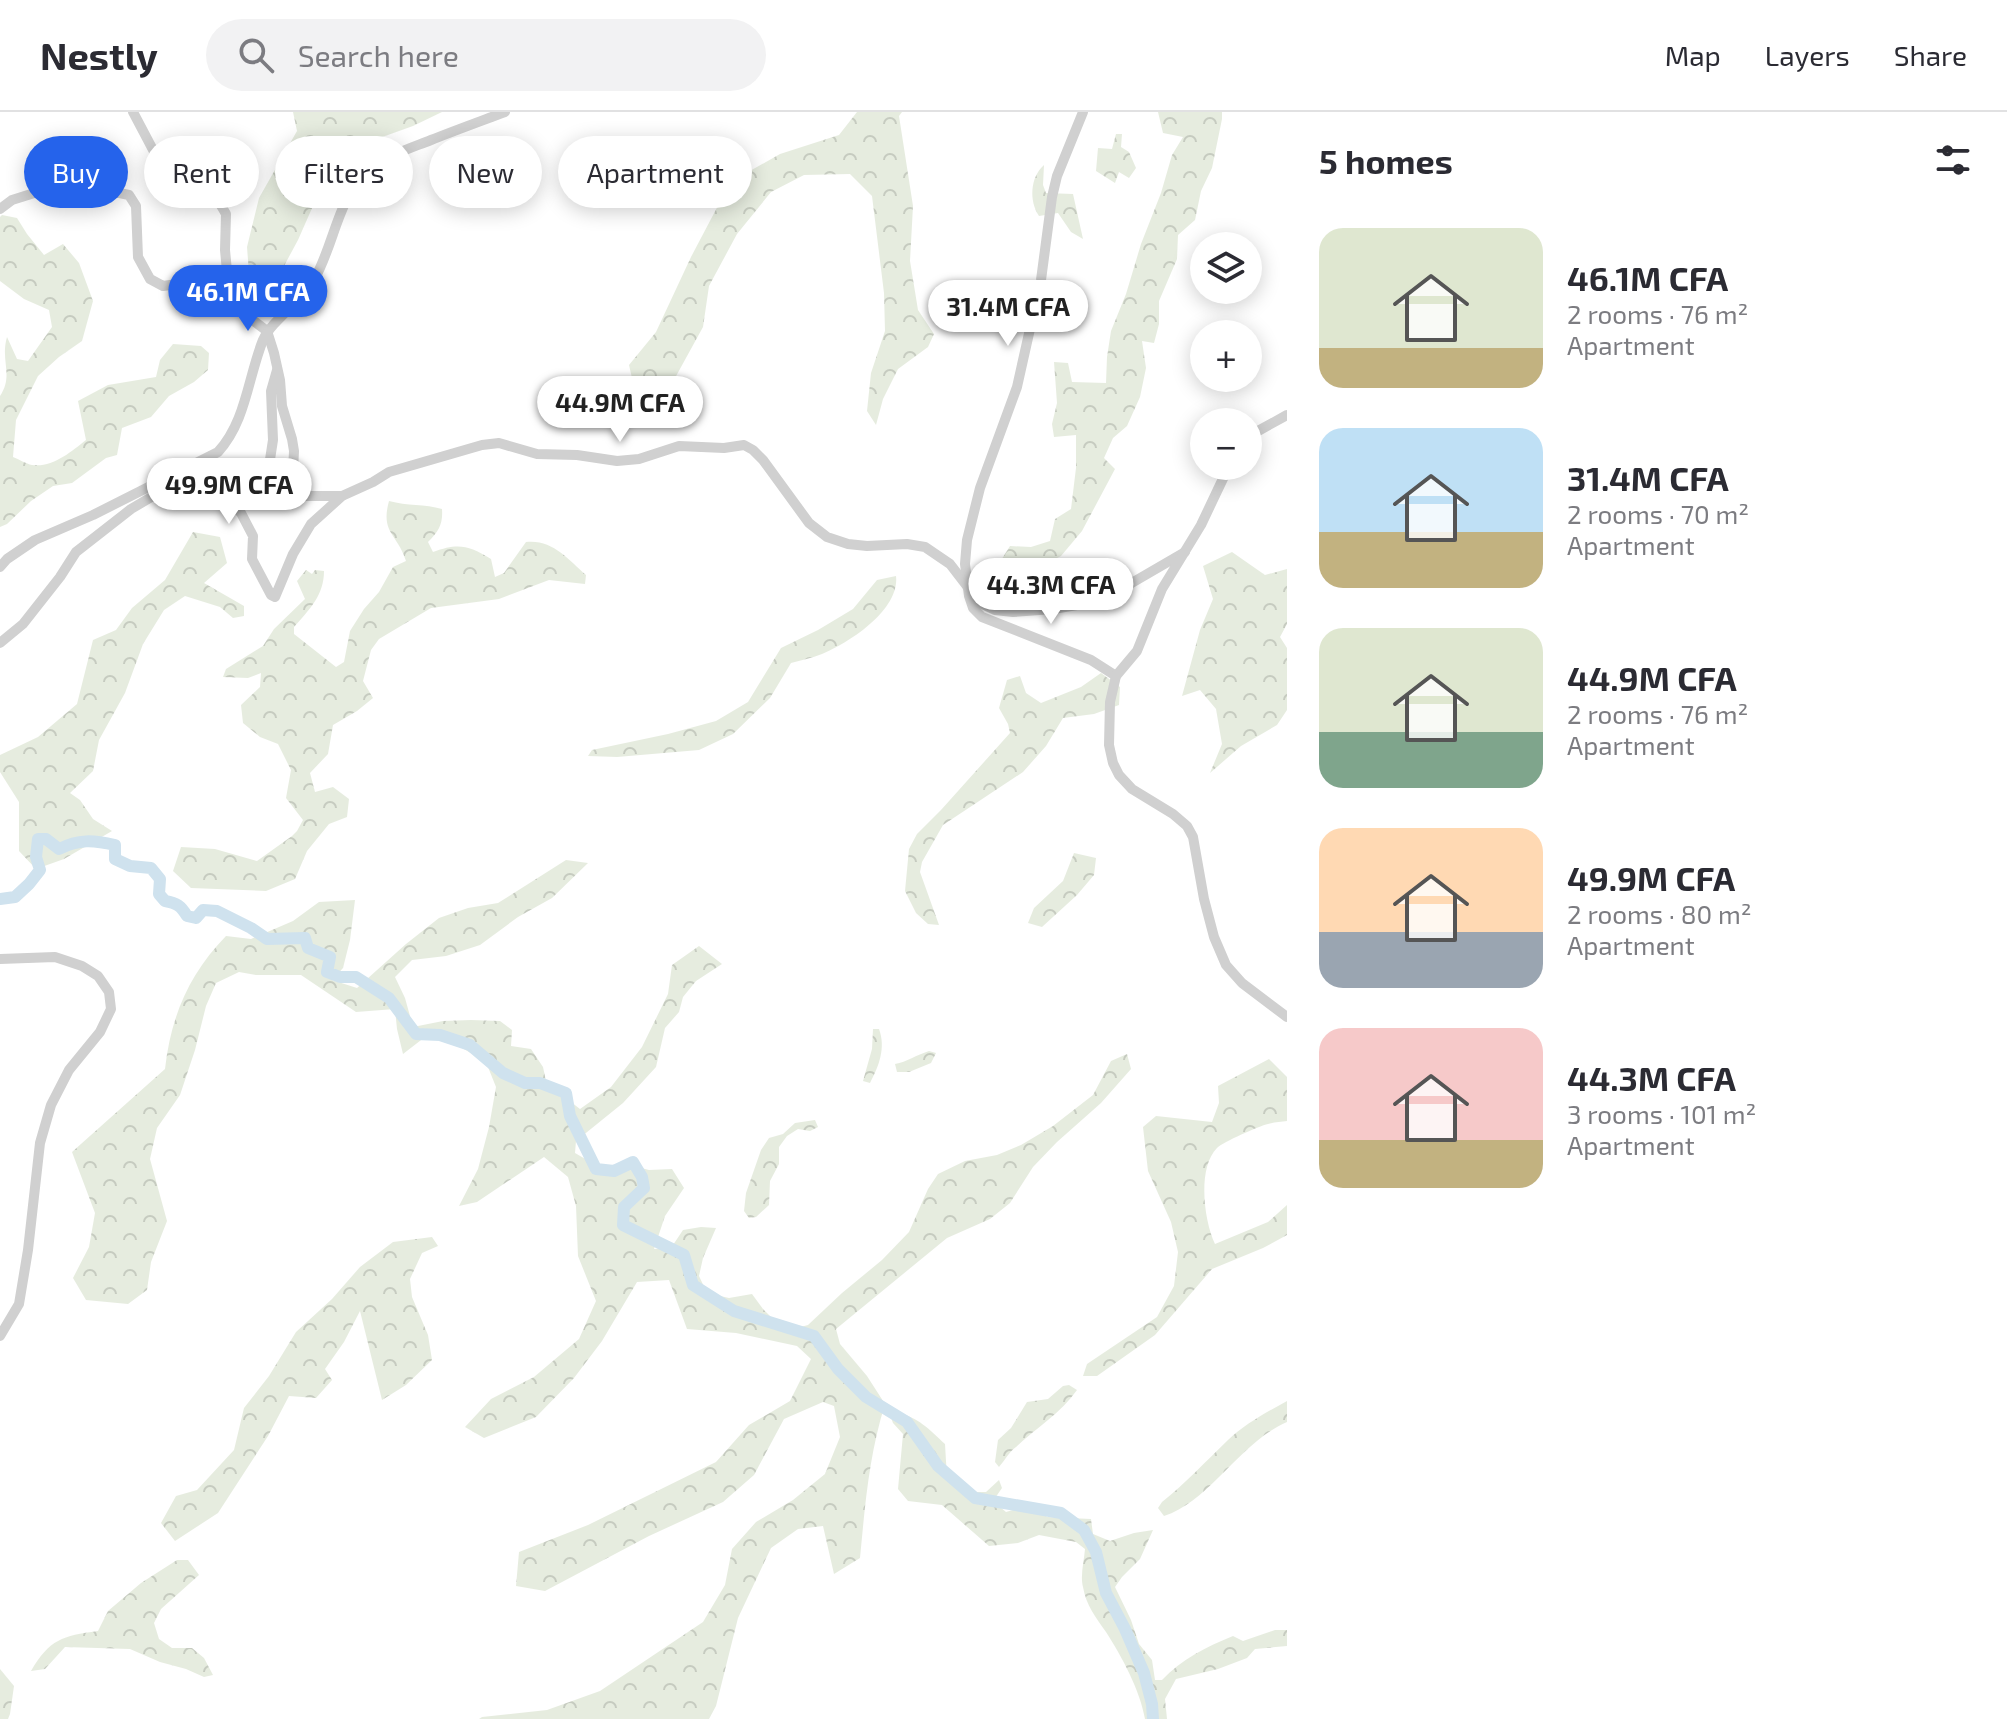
<!DOCTYPE html>
<meta charset="utf-8">
<style>
:root{--surface:#fff;--page:#f2f2f3;--text:#2b2b33;--muted:#7c7c81;--line:#e1e1e2;--accent:#2563eb}
body{margin:0;font-family:"Exo 2",sans-serif;background:var(--page);color:var(--text);height:100vh;display:flex;flex-direction:column;font-size:30px;white-space:nowrap}
*{box-sizing:border-box;margin:0}
p{font-size:26px;color:var(--muted)}
.icon{flex:none;width:44px;height:44px;fill:none;stroke:currentColor;stroke-width:2;stroke-linecap:round;stroke-linejoin:round}
.map{position:relative;flex:1;overflow:hidden}
.sheet{display:flex;flex-direction:column;background:var(--surface);width:720px}
.sheet>*{flex:none}
.banner{position:absolute;left:24px;top:24px;width:760px;height:72px;display:flex;gap:16px}
.controls{position:absolute;left:1190px;top:120px;display:grid;gap:16px}
.controls a{display:grid;place-items:center;width:72px;height:72px;border-radius:50%;background:var(--surface);box-shadow:0 4px 20px #0003;font-size:40px}
.price{position:absolute;translate:-50% -68px;padding:0 18px;border-radius:28px;background:#fff;color:#222;font-size:26px;line-height:52px;filter:drop-shadow(0 2px 4px #0008)}
.price::after{content:'';position:absolute;left:50%;top:48px;width:24px;height:18px;margin-left:-12px;background:inherit;clip-path:polygon(0 0,100% 0,50% 100%)}
.price.current{background:var(--accent);color:#fff}
ul{padding:0;list-style:none}
li{display:flex;align-items:center;gap:24px;height:200px;padding:0 32px}
li span{display:grid;place-items:center;flex:none;width:224px;height:160px;border-radius:24px;color:#555}
li>.icon{margin-inline-start:auto}
span .icon{width:96px;height:96px;fill:#fffc;stroke-width:1}
li b{font-size:34px}
h2{display:flex;justify-content:space-between;align-items:center;height:96px;padding:0 32px;font-size:34px}
.chip{padding:0 28px;border-radius:36px;background:var(--surface);box-shadow:0 4px 20px #0003;font-size:28px;line-height:72px}
.chip.current{background:var(--accent);color:#fff}
header{display:flex;align-items:center;gap:48px;box-sizing:border-box;height:112px;padding:0 40px;background:var(--surface);border-bottom:2px solid var(--line)}
header strong{font-size:38px}
nav{display:flex;gap:44px;margin-inline-start:auto;font-size:28px}
.search{width:560px;height:72px;background:var(--page);display:flex;align-items:center;gap:20px;box-sizing:border-box;padding:0 28px;border-radius:44px;color:var(--muted);font-size:30px}
main{display:flex;flex:1;min-height:0}
.map>svg:first-child{display:block}
.forest{fill:url(#forest-crowns)}
.lines{fill:none;stroke-linecap:round;stroke-linejoin:round}
.river{stroke:#cfe2ee;stroke-width:12}
.minor{stroke:#d0d0d0;stroke-width:10}
</style>
<header>
<strong>Nestly</strong>
<div class="search"><svg class="icon" aria-label="search" viewBox="0 0 24 24"><circle cx="10" cy="10" r="6"/><path d="M15 15l6 6"/></svg>Search here</div>
<nav><a>Map</a><a>Layers</a><a>Share</a></nav>
</header>
<main>
<div class="map">
<svg width="1287" height="1607" viewBox="0 0 1287 1607">
<defs>
<pattern id="forest-crowns" width="20" height="18" patternUnits="userSpaceOnUse" patternTransform="scale(2)"><rect width="20" height="18" fill="#e6ecdf"/><path d="M2 6a3 3 0 1 1 6 0M12 15a3 3 0 1 1 6 0" fill="none" stroke="#c6cbc0"/></pattern>
</defs>
<rect width="100%" height="100%" fill="#fff"/>
<!-- forest -->
<g class="forest">
<polygon points="293,0 442,0 413,14 360,33 320,78 298,128 277,167 249,161 247,135 259,86 297,19"/>
<polygon points="857,0 902,0 899,4 913,94 910,149 918,198 934,222 928,235 898,257 883,287 876,313 867,299 871,261 885,219 884,181 872,84 850,62 804,63 771,80 737,122 709,174 703,215 675,266 649,286 635,279 629,253 656,220 691,145 721,88 748,60 780,42 839,23"/>
<polygon points="1158,0 1222,0 1222,7 1212,56 1201,79 1195,108 1178,123 1177,147 1159,189 1159,212 1154,231 1142,229 1146,256 1140,285 1127,314 1113,326 1104,346 1115,357 1082,419 1061,444 995,478 985,479 995,458 1010,434 1031,435 1050,429 1055,407 1071,397 1076,356 1076,323 1054,325 1052,312 1057,291 1054,250 1068,251 1072,270 1106,271 1107,245 1111,219 1126,182 1141,132 1161,81 1172,43 1183,25 1163,21"/>
<polygon points="1116,22 1122,22 1121,35 1129,40 1136,56 1129,66 1119,60 1115,71 1096,59 1098,36 1112,37"/>
<path d="M1044,53L1043,73L1046,81L1073,82L1083,127L1071,120L1058,101L1039,104C1029,89 1030,65 1044,53Z"/>
<path d="M2,103L17,106L27,122L44,143L63,132L79,151L93,189L82,229L59,245L38,264L16,308L13,345C19,347 26,352 32,353C52,356 71,340 86,328L78,289L108,273L156,265L160,248L173,232L201,234L209,241L208,258L194,270L169,284L151,305L122,316L117,343L106,346L72,371L53,374L31,389L7,412L0,415V284C14,263 0,249 7,225L17,247L28,249L52,215L49,198L24,187L0,169V105Z"/>
<path d="M389,389C407,394 425,392 442,397C443,412 439,419 428,430L433,440C458,431 468,433 491,447L495,465L504,461L526,430C552,427 568,447 586,463L585,472L549,468L499,487L431,496L379,527L371,538L363,569L373,586L357,599L333,613L328,642L310,661L315,680L333,675L349,687L347,705L329,712L307,739L295,767L266,779L191,776L173,759L181,735L215,737L257,749L292,724L297,719L303,708L286,686L291,658L278,632L260,625L243,611L241,593L260,575L261,561L248,566L223,565L226,557L263,534L274,517L305,487L297,469L306,458L312,462L315,458L324,459C324,483 310,497 294,515V522L336,555L344,550L350,519L364,497L379,480L393,455L406,449C398,422 380,421 389,389Z"/>
<polygon points="193,420 220,425 227,451 204,471 244,494 244,504 233,506 220,495 185,484 164,498 143,532 125,581 99,628 93,659 70,681 80,688 93,707 112,719 64,747 36,757 19,739 19,690 0,660 0,643 38,625 77,592 93,528 116,518 132,496 165,468"/>
<polygon points="1232,440 1265,463 1287,457 1287,512 1280,525 1287,536 1287,598 1277,613 1241,634 1210,661 1222,632 1216,597 1200,578 1182,584 1200,518 1213,487 1203,454"/>
<path d="M896,464C900,498 849,531 822,542C812,546 801,548 791,551L770,586L733,622L699,638L617,645L588,644L592,638L668,622L716,609L748,590L781,536L818,518L853,497L877,468Z"/>
<polygon points="1101,561 1120,575 1119,593 1094,602 1063,606 1046,634 1023,660 943,713 922,750 920,760 939,813 928,812 916,801 905,779 909,737 917,722 941,698 1010,621 1008,612 999,596 1007,568 1020,564 1026,581 1041,591 1081,575"/>
<polygon points="1074,741 1096,746 1094,763 1077,783 1042,815 1028,811 1034,796 1063,769"/>
<path d="M566,748L588,751L552,786L518,805L480,833L446,844L412,848L395,865L405,886L413,915L443,909L471,908L500,909L512,918L511,934L531,937L543,955L548,978L562,983L580,997L611,975L642,935L668,882L672,853L699,834L722,852L696,869L683,885L679,900L665,916L656,955L623,991L576,1029L575,1041L594,1052L605,1056L622,1051L649,1058L672,1057L684,1076L665,1104L654,1137L671,1136L683,1118L701,1115L716,1116L703,1146L699,1164L707,1181L729,1186L752,1182L763,1197L778,1212L793,1217L808,1213L842,1181L882,1148L909,1120L928,1077L938,1062L965,1049L997,1043L1021,1033L1053,1014L1093,983L1111,949L1127,942L1131,957L1101,991L1057,1030L1033,1055L1010,1091L990,1107L947,1126L836,1217L840,1232L867,1264L885,1292C869,1343 865,1394 860,1446L834,1462L823,1414L798,1417L771,1436L738,1506L716,1594L709,1607H479L482,1605L547,1598L600,1579L703,1510L725,1473L732,1437L756,1410L793,1388L825,1362L840,1325L834,1294L823,1290L784,1307L754,1363L723,1390L649,1424L545,1479L516,1474L519,1440L588,1413L716,1350L749,1313L790,1289L811,1247L797,1234L736,1221L687,1217L669,1168L637,1170L602,1229L574,1266L536,1305L484,1326L465,1315L491,1287L534,1265L579,1227L596,1189L578,1144L576,1094L568,1065L544,1045L477,1090L459,1094L478,1057L489,1015L496,975L486,950L452,930L425,925L403,942L397,917L395,897L356,900L301,863H256L239,860L216,871L206,894L195,938L180,983L157,1016L150,1047L167,1109L151,1150L147,1178L128,1192L86,1188L73,1166L89,1135L95,1101L72,1040L165,957C171,904 189,862 226,824L251,827L293,809L319,790L355,788L350,828L343,856L332,868L357,876L406,832L439,806L468,796L498,791Z"/>
<path d="M873,917H879C886,936 879,954 870,971L863,969L872,937Z"/>
<path d="M929,939L936,941L931,951L909,960H897L895,952C907,950 916,943 929,939Z"/>
<path d="M1269,947L1287,965V1009C1281,1010 1274,1010 1268,1012C1259,1014 1223,1030 1217,1036C1197,1056 1204,1109 1215,1132L1268,1110L1287,1093V1123L1263,1136L1212,1157L1155,1223L1097,1264H1083L1087,1252L1157,1205L1174,1174L1178,1140L1171,1110L1148,1059L1143,1015L1156,1004L1212,1010L1219,991L1218,974Z"/>
<polygon points="815,1008 818,1015 810,1019 798,1017 787,1024 779,1035 779,1052 770,1069 769,1093 756,1105 749,1106 744,1099 746,1081 761,1038 769,1026 783,1022 795,1011"/>
<polygon points="432,1125 438,1134 422,1141 410,1167 412,1185 428,1223 432,1248 406,1273 382,1288 360,1199 344,1230 325,1257 332,1268 316,1286 289,1284 268,1324 218,1401 175,1429 161,1411 176,1384 197,1378 234,1338 244,1296 269,1264 296,1220 332,1187 360,1155 393,1130"/>
<path d="M1069,1273L1077,1278C1061,1301 1036,1316 1016,1335C1009,1340 1005,1348 999,1355L995,1350L998,1328L1011,1316L1027,1290L1048,1287L1063,1274Z"/>
<path d="M1287,1289V1310C1240,1330 1210,1389 1164,1404L1158,1396L1162,1390C1186,1371 1206,1349 1228,1328C1245,1312 1267,1300 1287,1289Z"/>
<path d="M897,1301C917,1304 930,1318 945,1332L947,1366L976,1380H986L999,1368L1002,1376L993,1389L1006,1400L1026,1394L1048,1405L1091,1407L1093,1422L1110,1429L1134,1421L1153,1418L1140,1447L1122,1465L1115,1475L1131,1508L1139,1532L1152,1548L1155,1568H1162C1182,1547 1206,1535 1233,1524L1243,1529L1275,1518H1287V1534L1255,1537L1247,1546L1218,1557L1176,1567L1165,1587L1167,1607H1145C1140,1578 1122,1545 1106,1520C1096,1506 1086,1493 1083,1475C1080,1464 1084,1449 1085,1437L1076,1430L1039,1423L1018,1431L989,1434L942,1393L908,1389L898,1377L903,1322L893,1311L890,1303Z"/>
<path d="M177,1448H188L199,1463L161,1497L154,1511L159,1527L172,1536H192L204,1546L213,1563L204,1565L186,1557L160,1550L130,1537L65,1535L45,1557L31,1559C50,1527 62,1524 98,1519L108,1499L141,1471Z"/>
<polygon points="0,1557 14,1574 10,1602 8,1607 0,1607"/>
</g>
<g class="lines">
<!-- river -->
<path class="river" d="M0,787L15,785L29,772L40,758L36,745L38,727H46L59,737C79,727 93,728 115,733V747L130,754L151,756L160,767L159,782L165,789C177,791 181,794 187,804L196,806L203,798L217,799L251,816L267,827L305,826L308,836L330,845L327,860L340,865H356L389,886L416,922L440,923L470,933L503,961L525,971H540L566,981L570,1004L596,1057L614,1059L633,1050L642,1065L644,1076L624,1095L623,1113L684,1143L693,1173L734,1199L814,1224L838,1257L866,1285L907,1310L938,1354L975,1386L1061,1401L1084,1418L1096,1440L1106,1481L1125,1517L1144,1561L1152,1592L1153,1607"/>
<!-- minor -->
<g class="minor">
<polyline points="133,0 161,53 183,71 204,79 219,90 226,102 225,138 228,170 238,197 267,219 274,241 280,268 282,294 292,327 294,339 293,359 299,381 307,384 342,384"/>
<polyline points="1083,0 1057,64 1052,85 1041,168 1017,275 980,376 967,428 965,452 969,484 973,496 982,505 1091,548 1116,564"/>
<polyline points="0,97 12,88 47,77 73,72 94,79 110,79 129,83 136,94 138,145 150,167 163,174 177,172 193,173 215,181 236,196"/>
<polyline points="1248,330 1258,319 1287,303"/>
<polyline points="211,344 204,359 202,373 209,381 230,390 241,401 253,424 252,447 271,483 275,485 293,442 311,412 342,384 373,370 389,360 482,333 499,331 537,342 577,343 617,349 639,347 679,334 724,336 744,333 753,338 763,348 809,411 827,425 848,432 867,434 907,432 925,435 950,452 980,491 995,498 1013,500 1053,497 1089,491 1111,483 1185,440"/>
<polyline points="269,354 273,328 271,279 277,258"/>
<polyline points="1229,354 1201,413 1162,477 1137,539 1116,564 1110,590 1109,633 1113,651 1119,663 1132,677 1173,702 1187,714 1193,725 1204,787 1214,825 1226,853 1242,871 1287,905"/>
<path d="M0,455L7,447L35,428L93,403L218,340C246,310 248,265 263,228C272,208 300,191 314,168C330,140 335,107 351,79C368,49 401,40 431,28C456,18 481,9 505,0"/>
<polyline points="0,531 23,512 60,465 76,440 131,397 202,355"/>
<polyline points="0,847 55,845 82,854 98,864 109,880 111,897 100,920 69,958 51,993 40,1031 28,1138 19,1192 0,1224"/>
</g>
</g>
</svg>
<div class="controls">
<a><svg class="icon" aria-label="layers" viewBox="0 0 24 24"><path d="M12 4l9 5-9 5-9-5zM3 14l9 5 9-5"/></svg></a>
<a>+</a>
<a>−</a>
</div>
<b class="price current" style="left:248px;top:221px">46.1M CFA</b>
<b class="price" style="left:1008px;top:236px">31.4M CFA</b>
<b class="price" style="left:620px;top:332px">44.9M CFA</b>
<b class="price" style="left:229px;top:414px">49.9M CFA</b>
<b class="price" style="left:1051px;top:514px">44.3M CFA</b>
<div class="banner">
<a class="chip current">Buy</a>
<a class="chip">Rent</a>
<a class="chip">Filters</a>
<a class="chip">New</a>
<a class="chip">Apartment</a>
</div>
</div>
<section class="sheet">
<h2>5 homes<svg class="icon" aria-label="filters" viewBox="0 0 24 24"><path d="M4 7h16M4 17h16"/><circle cx="9" cy="7" r="2"/><circle cx="15" cy="17" r="2"/></svg></h2>
<ul>
<li><span style="background:linear-gradient(#dfe7d0 75%,#c2b280 0)"><svg class="icon" aria-label="home" viewBox="0 0 24 24"><path d="M3 11l9-7 9 7M6 9v11h12V9"/></svg></span><div><b>46.1M CFA</b><p>2 rooms · 76 m²</p><p>Apartment</p></div></li>
<li><span style="background:linear-gradient(#bfe0f5 65%,#c2b280 0)"><svg class="icon" aria-label="home" viewBox="0 0 24 24"><path d="M3 11l9-7 9 7M6 9v11h12V9"/></svg></span><div><b>31.4M CFA</b><p>2 rooms · 70 m²</p><p>Apartment</p></div></li>
<li><span style="background:linear-gradient(#dfe7d0 65%,#7fa58c 0)"><svg class="icon" aria-label="home" viewBox="0 0 24 24"><path d="M3 11l9-7 9 7M6 9v11h12V9"/></svg></span><div><b>44.9M CFA</b><p>2 rooms · 76 m²</p><p>Apartment</p></div></li>
<li><span style="background:linear-gradient(#ffd9b3 65%,#9aa5b1 0)"><svg class="icon" aria-label="home" viewBox="0 0 24 24"><path d="M3 11l9-7 9 7M6 9v11h12V9"/></svg></span><div><b>49.9M CFA</b><p>2 rooms · 80 m²</p><p>Apartment</p></div></li>
<li><span style="background:linear-gradient(#f6c9c9 70%,#c2b280 0)"><svg class="icon" aria-label="home" viewBox="0 0 24 24"><path d="M3 11l9-7 9 7M6 9v11h12V9"/></svg></span><div><b>44.3M CFA</b><p>3 rooms · 101 m²</p><p>Apartment</p></div></li>
</ul>
</section>
</main>
